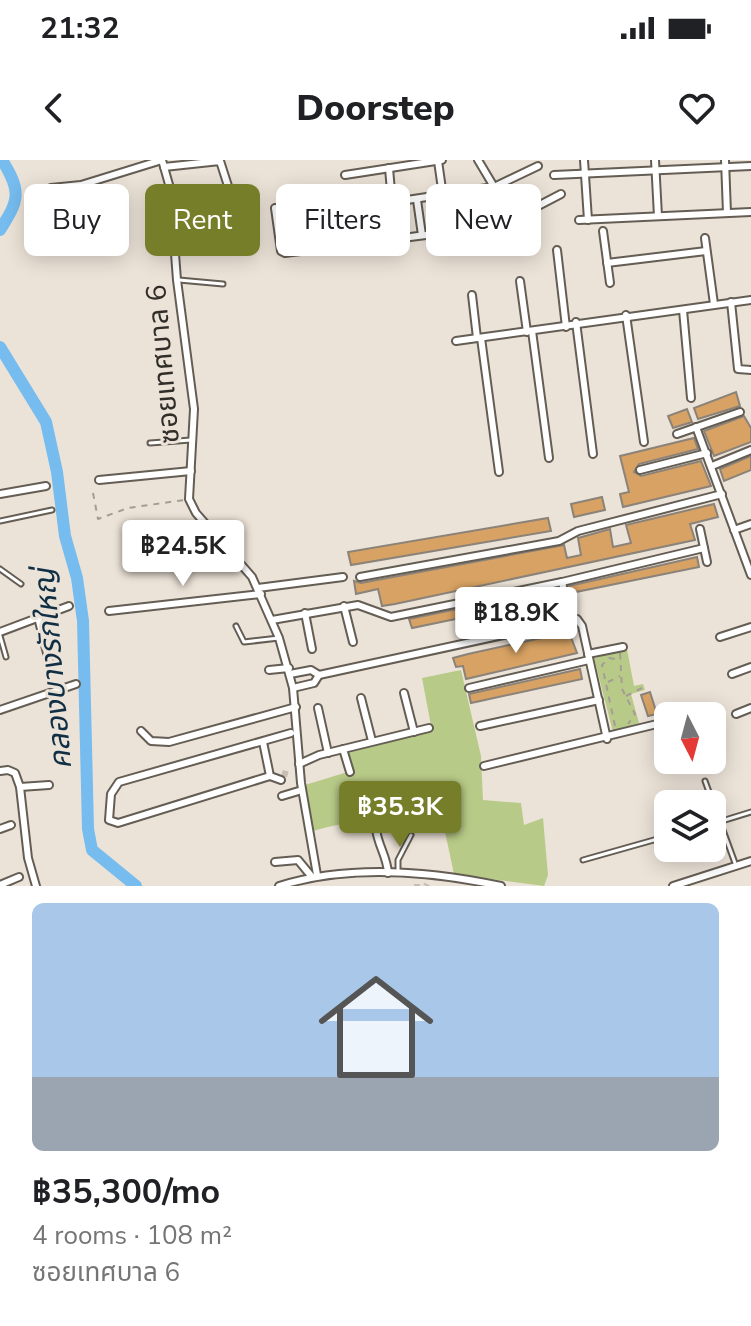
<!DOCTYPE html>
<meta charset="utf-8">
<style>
:root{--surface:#fff;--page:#f6f6f6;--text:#202124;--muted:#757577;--line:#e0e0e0;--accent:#767e2a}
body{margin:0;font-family:"Nunito Sans","Noto Sans Thai",sans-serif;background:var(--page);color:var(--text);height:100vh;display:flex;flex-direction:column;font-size:30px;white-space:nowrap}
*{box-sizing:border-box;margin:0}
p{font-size:26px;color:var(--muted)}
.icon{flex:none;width:44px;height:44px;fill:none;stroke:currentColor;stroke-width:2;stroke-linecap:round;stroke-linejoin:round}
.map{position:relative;height:726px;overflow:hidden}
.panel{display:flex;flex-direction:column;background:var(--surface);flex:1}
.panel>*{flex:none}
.hud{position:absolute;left:24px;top:24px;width:704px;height:72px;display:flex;gap:16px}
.needle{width:52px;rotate:174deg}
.buttons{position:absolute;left:654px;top:542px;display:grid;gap:16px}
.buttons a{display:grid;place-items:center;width:72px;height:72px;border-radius:12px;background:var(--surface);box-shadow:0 4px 20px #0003;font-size:40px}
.price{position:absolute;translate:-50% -68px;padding:0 18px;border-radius:8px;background:#fff;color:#222;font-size:26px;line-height:52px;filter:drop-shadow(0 2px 4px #0008)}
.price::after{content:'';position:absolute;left:50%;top:48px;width:24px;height:18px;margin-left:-12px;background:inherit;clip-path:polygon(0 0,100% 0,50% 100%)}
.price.selected{background:var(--accent);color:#fff}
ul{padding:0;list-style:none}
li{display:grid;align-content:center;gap:16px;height:424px;padding:0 32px}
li+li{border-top:2px solid var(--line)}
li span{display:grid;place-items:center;height:248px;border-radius:12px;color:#555}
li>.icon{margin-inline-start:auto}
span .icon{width:144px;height:144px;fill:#fffc;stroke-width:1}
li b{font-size:34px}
.pill{padding:0 28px;border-radius:12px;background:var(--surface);box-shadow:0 4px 20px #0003;font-size:28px;line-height:72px}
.pill.selected{background:var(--accent);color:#fff}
.status{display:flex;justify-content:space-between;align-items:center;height:56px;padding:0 40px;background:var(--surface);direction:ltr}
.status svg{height:22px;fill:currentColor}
header{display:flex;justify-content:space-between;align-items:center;height:104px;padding:0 32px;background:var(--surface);font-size:36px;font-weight:800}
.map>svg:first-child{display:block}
.green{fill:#b8ca87}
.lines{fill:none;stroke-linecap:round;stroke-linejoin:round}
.river{stroke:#76bcef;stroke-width:12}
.building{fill:#d7a263;stroke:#8b8379;stroke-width:2}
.minor-tunnel{stroke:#c7bfb5;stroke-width:6;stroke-dasharray:6 3;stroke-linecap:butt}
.service-casing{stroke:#645d54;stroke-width:7}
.minor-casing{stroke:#645d54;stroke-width:10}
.path{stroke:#a49d95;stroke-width:2;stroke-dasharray:6 6;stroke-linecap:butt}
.service{stroke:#fff;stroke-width:3}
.minor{stroke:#fff;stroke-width:6}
.labels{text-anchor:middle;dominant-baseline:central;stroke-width:6;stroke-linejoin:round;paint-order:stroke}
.street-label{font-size:28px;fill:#312e2a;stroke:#ece3d8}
.water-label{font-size:30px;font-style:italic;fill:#112f44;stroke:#ece3d8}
</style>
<div class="status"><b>21:32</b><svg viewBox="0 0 49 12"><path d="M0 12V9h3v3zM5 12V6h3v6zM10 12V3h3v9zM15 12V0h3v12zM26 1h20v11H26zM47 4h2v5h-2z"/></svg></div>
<header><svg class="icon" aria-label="back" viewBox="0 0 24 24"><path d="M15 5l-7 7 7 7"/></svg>Doorstep<svg class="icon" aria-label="heart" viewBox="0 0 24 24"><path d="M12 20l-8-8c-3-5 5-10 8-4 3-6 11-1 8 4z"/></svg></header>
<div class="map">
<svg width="751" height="726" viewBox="0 0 751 726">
<rect width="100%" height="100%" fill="#ece3d8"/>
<!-- green -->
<g class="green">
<polygon points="627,489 634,526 643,524 645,530 631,534 639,563 613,572 594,498"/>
<path d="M461,510L481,596L483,640L521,643L524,665L543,658L548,715L544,726L454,714L442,658C396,655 358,658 313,671L305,625L354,610L348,593L432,571L422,518Z"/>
</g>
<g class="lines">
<!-- river -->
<g class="river">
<path d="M0,70C19,40 22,32 2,0"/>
<polyline points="0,187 46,262 57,312 65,376 77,418 83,461 88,669 92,690 136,726"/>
</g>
</g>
<!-- building -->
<g class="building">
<polygon points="736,232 740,246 698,259 694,248"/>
<polygon points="687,249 692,262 673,268 668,256"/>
<polygon points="744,256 751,268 751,282 714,296 704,271"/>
<polygon points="694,278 698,289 639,304 634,312 641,316 701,301 711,326 623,347 620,334 629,332 620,296"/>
<polygon points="751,296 751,310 724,321 720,309"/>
<polygon points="602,337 605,350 574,357 571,344"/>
<polygon points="714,344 718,357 690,364 695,380 395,444 382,446 378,429 356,434 354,421 361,423 564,385 567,398 581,395 578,378 610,369 613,387 631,383 626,365"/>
<polygon points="548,358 551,371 351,405 348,392"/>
<polygon points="697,397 699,407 571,433 569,426"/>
<polygon points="550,430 553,439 412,468 409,459"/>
<polygon points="569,472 577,493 466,519 463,506 456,507 453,498 468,494"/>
<polygon points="580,509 582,519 471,543 469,534"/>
<polygon points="650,532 657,554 648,556 641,535"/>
</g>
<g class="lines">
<!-- minor-tunnel -->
<g class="minor-tunnel">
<polyline points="282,613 290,615"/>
<polyline points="417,724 417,726"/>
<polyline points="426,726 427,724"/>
</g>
<!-- service casing -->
<g class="service-casing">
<g id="service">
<polyline points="154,85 157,69 173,58"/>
<polyline points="179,120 223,124"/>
<polyline points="150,283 191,280"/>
<polyline points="0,361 52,350"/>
<polyline points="0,409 21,424"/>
<polyline points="236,466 244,482 279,478"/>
<polyline points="0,476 6,497"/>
<polyline points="705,621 735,703"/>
<polyline points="712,664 751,652"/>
<polyline points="583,700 668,676"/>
<polyline points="398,713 398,700 411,675"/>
</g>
</g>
<!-- minor casing -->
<g class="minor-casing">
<g id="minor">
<polyline points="162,0 170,28 177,120 194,249 189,339 196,353 252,417 279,478 293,528 301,623 317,715"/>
<polyline points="478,0 521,72"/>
<polyline points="584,0 588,60"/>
<polyline points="655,0 658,56"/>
<polyline points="725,0 727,53"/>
<polyline points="438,1 443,36"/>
<polyline points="164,7 220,1 229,29"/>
<polyline points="389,8 392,43"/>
<polyline points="345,15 442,0"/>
<polyline points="554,15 751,6"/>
<polyline points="51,28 81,25 162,0"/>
<polyline points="338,31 342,49"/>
<polyline points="467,33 473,69"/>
<polyline points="310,38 317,89"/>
<polyline points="417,40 422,75"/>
<polyline points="366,46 370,82"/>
<polyline points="275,48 281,91 285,93 473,69 513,59 561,34"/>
<polyline points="313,54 494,27 538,6"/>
<polyline points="579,60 751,52"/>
<polyline points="603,71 610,123"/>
<polyline points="705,78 714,144"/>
<polyline points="557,90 566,167"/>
<polyline points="607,103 706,91"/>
<polyline points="520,121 527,172"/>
<polyline points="472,135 477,178"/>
<polyline points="731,142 738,209 751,210"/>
<polyline points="683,150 691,238"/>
<polyline points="626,155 644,282"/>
<polyline points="576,162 593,294"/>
<polyline points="532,171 549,298"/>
<polyline points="481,178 499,312"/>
<polyline points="456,181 751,140"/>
<polyline points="696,267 751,415"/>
<polyline points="677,274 740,252"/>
<polyline points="712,306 751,290"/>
<polyline points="640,310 707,293"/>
<polyline points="99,320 191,311"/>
<polyline points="0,334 46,326"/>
<polyline points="700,369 707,402"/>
<polyline points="734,370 751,364"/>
<polyline points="360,417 559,381 578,371 722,334"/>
<polyline points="562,422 566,440"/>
<polyline points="258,428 343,417"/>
<polyline points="344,446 353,482"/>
<polyline points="109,451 261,434"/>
<polyline points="305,453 312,489"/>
<polyline points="38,457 50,505"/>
<polyline points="272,460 358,445 391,457 562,422 704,388"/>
<polyline points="0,472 69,446"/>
<polyline points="720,477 751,467"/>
<polyline points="588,494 623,487"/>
<polyline points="269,510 289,508"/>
<polyline points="290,514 311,510 319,515"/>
<polyline points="732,514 751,507"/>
<polyline points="319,515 577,459 582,466 607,579"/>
<polyline points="293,528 314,523 319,515"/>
<polyline points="469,528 589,500"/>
<polyline points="404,533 414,572"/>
<polyline points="361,538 372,581"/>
<polyline points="318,548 328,593"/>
<polyline points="0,550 76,524"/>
<polyline points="736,554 751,548"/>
<polyline points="480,566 599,540"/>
<polyline points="141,571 151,581 169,582 296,547"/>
<polyline points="263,582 270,616 281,620"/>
<polyline points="343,589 350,612"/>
<polyline points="299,604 319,595 429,568"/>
<polyline points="484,606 657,564"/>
<polyline points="0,611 8,610 15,613 20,627 28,698 36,726"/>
<polyline points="270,616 118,663 109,660 111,634 119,622 291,573"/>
<polyline points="20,627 49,625"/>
<polyline points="282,636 302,630"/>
<polyline points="0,669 11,665"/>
<path d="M376,669C378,686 387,696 388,713"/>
<polyline points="275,702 298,700 312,717"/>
<polyline points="0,725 19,717"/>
<path d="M279,726C349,704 430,711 501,726"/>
<polyline points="673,726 751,701"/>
</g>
</g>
<!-- path -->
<g class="path">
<polyline points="93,333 98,359 128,348 184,340"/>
<polyline points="620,493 622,529 635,554 628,564"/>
<polyline points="608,522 620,516"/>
<polyline points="626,536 642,528"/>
<polyline points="615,566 602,505 609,498 621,500"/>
</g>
<!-- service -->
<use href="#service" class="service"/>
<!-- minor -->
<use href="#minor" class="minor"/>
</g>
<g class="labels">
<!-- street labels -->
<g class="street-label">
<text transform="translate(163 204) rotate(-95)">ซอยเทศบาล 6</text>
</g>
<!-- water labels -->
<g class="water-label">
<text transform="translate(53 509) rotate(-95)">คลองบางรักใหญ่</text>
</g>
</g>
</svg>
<div class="buttons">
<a><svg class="needle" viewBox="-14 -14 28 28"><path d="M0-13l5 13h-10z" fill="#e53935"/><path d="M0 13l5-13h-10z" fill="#757577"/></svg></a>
<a><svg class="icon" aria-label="layers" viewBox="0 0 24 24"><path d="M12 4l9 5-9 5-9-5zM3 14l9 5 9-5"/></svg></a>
</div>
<b class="price" style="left:183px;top:428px">฿24.5K</b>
<b class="price" style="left:516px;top:495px">฿18.9K</b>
<b class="price selected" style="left:400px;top:689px">฿35.3K</b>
<div class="hud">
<a class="pill">Buy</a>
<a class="pill selected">Rent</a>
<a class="pill">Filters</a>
<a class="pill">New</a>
</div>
</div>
<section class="panel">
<ul>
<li><span style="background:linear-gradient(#a9c7e8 70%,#9aa5b1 0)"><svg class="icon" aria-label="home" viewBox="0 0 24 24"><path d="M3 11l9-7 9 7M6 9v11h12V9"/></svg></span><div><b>฿35,300/mo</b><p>4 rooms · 108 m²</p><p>ซอยเทศบาล 6</p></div></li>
</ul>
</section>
